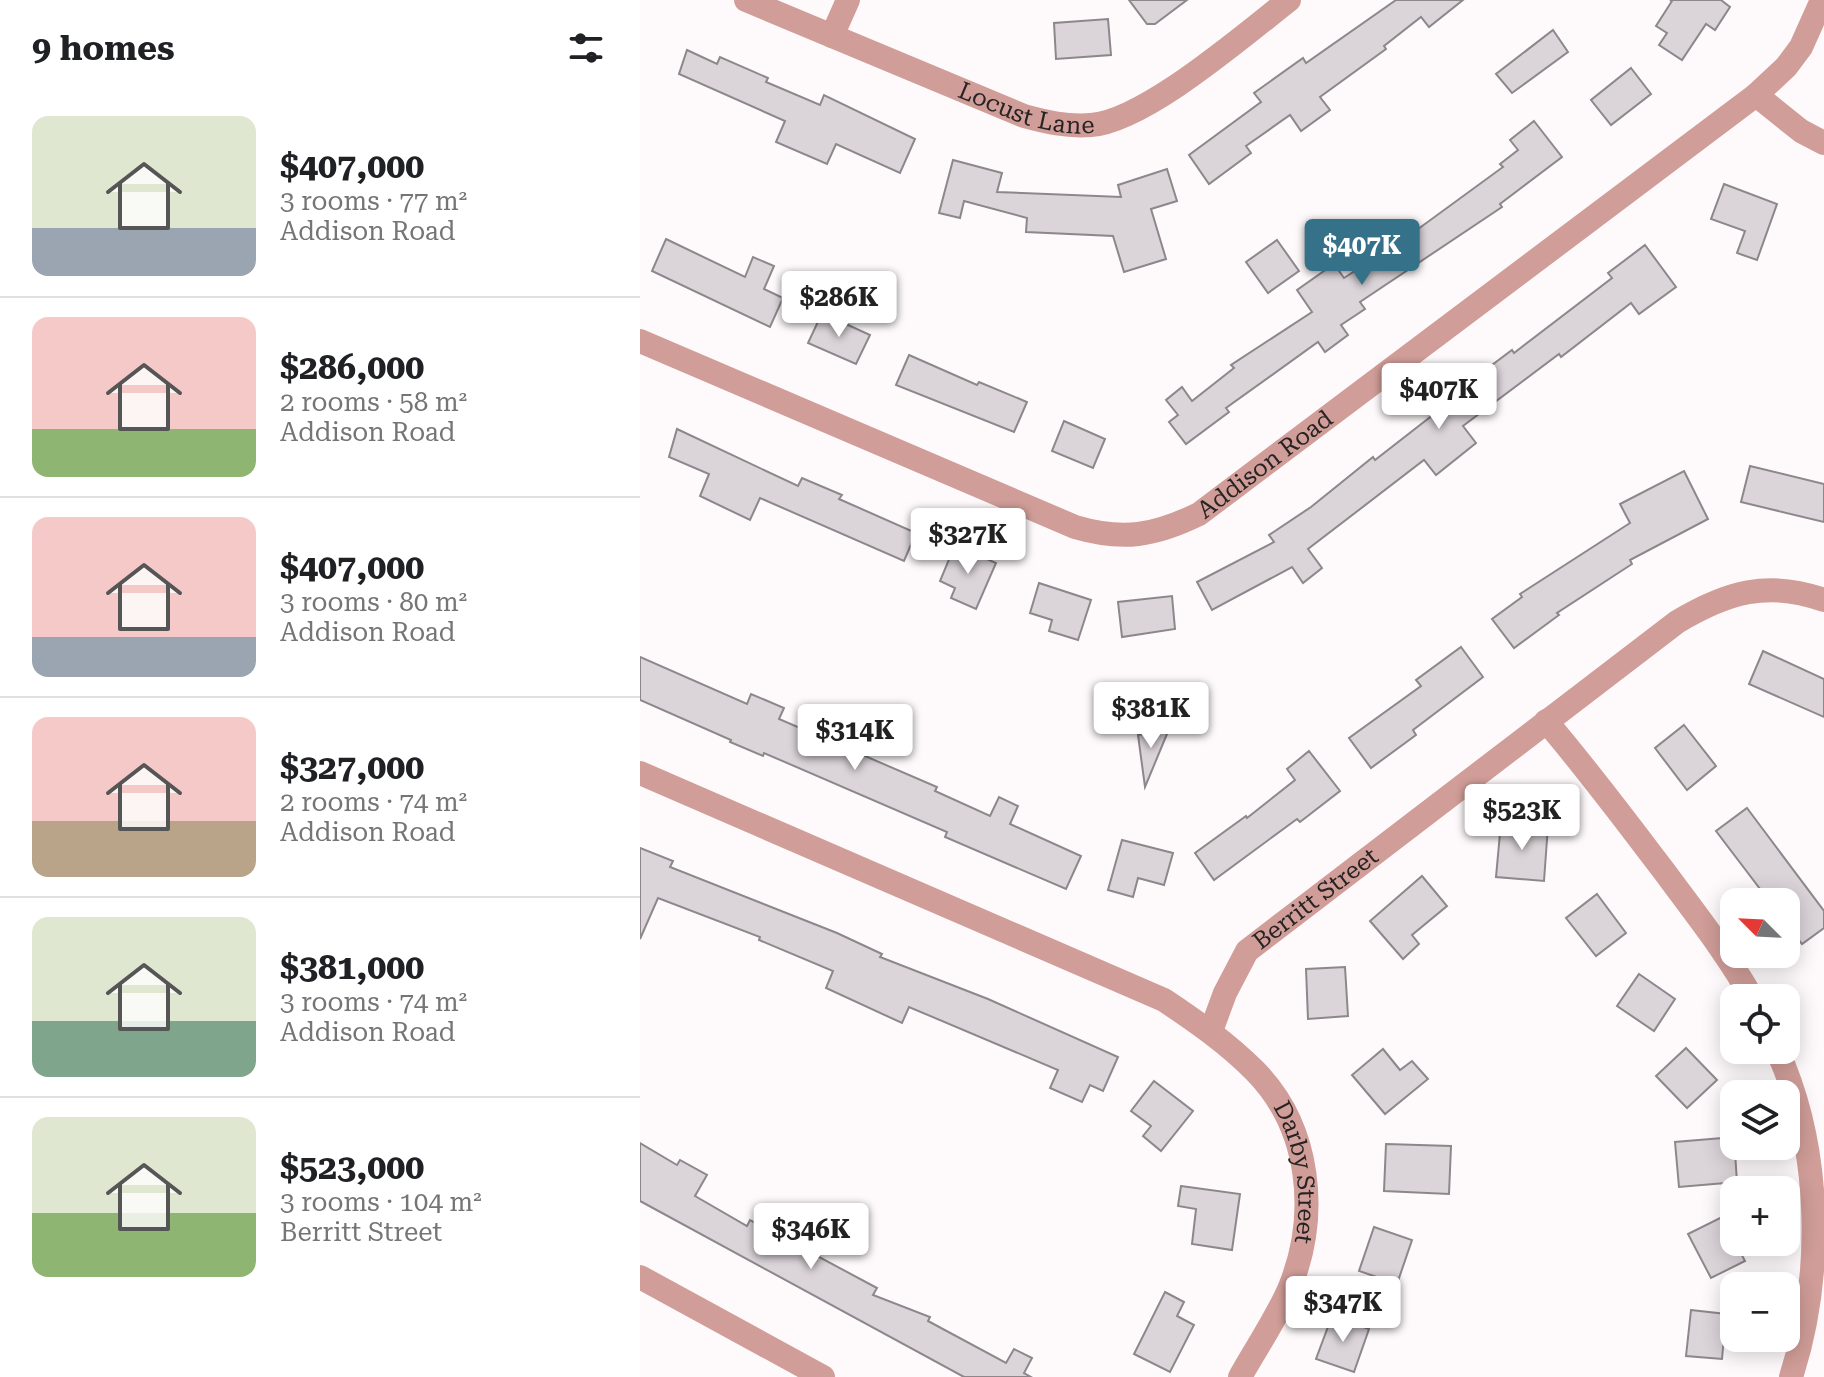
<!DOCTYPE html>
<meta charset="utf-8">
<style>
:root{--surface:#fff;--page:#f2f2f2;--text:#202124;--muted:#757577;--line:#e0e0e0;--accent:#357189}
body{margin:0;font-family:"Roboto Serif",serif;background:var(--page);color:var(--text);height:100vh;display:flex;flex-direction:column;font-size:30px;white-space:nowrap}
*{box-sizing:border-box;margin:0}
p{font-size:26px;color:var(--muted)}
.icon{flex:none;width:44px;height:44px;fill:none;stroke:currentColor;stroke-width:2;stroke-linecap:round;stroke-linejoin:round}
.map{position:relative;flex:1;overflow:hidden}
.side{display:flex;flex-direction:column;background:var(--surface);width:640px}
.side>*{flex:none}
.needle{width:52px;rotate:294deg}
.buttons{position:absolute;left:1080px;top:888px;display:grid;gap:16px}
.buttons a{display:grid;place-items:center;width:80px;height:80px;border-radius:16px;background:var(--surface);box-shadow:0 4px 20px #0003;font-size:40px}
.price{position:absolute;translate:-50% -68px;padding:0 18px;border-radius:8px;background:#fff;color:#222;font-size:26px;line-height:52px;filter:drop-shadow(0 2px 4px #0008)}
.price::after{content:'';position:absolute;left:50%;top:48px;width:24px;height:18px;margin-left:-12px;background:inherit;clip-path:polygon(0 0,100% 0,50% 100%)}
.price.current{background:var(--accent);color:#fff}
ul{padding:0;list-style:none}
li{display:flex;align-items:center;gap:24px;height:200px;padding:0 32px}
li+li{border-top:2px solid var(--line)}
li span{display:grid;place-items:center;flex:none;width:224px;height:160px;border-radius:16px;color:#555}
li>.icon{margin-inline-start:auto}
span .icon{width:96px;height:96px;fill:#fffc;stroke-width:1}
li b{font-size:34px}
h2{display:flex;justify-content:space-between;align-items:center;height:96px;padding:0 32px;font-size:34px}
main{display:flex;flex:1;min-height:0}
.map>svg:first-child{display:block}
.building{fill:#dbd4d9;stroke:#8d878c;stroke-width:2}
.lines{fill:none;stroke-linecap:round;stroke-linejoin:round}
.street{stroke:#d09d98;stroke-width:24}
.labels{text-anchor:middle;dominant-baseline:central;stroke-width:7;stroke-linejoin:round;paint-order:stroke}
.street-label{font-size:24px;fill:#272324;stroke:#fefafb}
</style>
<main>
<section class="side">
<h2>9 homes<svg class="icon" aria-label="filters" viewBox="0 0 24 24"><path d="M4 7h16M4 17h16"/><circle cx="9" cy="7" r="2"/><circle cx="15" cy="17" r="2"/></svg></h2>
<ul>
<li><span style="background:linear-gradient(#dfe7d0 70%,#9aa5b1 0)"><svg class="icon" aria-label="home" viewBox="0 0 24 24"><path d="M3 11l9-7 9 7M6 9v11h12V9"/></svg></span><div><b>$407,000</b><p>3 rooms · 77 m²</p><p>Addison Road</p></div></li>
<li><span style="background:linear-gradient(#f6c9c9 70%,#8fb573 0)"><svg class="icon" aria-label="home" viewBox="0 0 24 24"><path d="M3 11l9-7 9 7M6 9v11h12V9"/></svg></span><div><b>$286,000</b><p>2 rooms · 58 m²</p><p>Addison Road</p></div></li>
<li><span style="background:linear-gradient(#f6c9c9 75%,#9aa5b1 0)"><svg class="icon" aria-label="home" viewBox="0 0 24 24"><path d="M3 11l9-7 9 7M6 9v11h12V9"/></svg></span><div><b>$407,000</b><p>3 rooms · 80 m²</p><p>Addison Road</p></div></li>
<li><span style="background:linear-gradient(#f6c9c9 65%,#b9a48a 0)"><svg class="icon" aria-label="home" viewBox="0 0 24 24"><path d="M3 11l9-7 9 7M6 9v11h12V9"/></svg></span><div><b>$327,000</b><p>2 rooms · 74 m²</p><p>Addison Road</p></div></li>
<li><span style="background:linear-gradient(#dfe7d0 65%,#7fa58c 0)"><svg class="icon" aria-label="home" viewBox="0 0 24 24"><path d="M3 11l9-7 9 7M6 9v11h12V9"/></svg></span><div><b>$381,000</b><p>3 rooms · 74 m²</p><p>Addison Road</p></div></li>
<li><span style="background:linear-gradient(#dfe7d0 60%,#8fb573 0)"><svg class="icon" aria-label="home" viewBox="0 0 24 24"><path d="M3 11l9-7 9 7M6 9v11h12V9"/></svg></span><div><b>$523,000</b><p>3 rooms · 104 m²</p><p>Berritt Street</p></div></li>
</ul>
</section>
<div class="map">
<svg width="1184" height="1377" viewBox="0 0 1184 1377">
<rect width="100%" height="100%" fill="#fefafb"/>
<!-- building -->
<g class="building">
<polygon points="489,0 547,0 515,24 507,24"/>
<polygon points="756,0 823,0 789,27 781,17 744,46 746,49 680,97 690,110 661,131 650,115 606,146 611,153 569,184 549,155 621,102 614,93 663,58 666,63"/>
<polygon points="1030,0 1081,0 1090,7 1075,30 1066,24 1042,60 1019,45 1027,33 1016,26 1032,1"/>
<polygon points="468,19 471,55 416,59 414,23"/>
<polygon points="913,30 928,52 872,93 856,74"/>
<polygon points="47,50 77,64 80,57 128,78 126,82 180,105 184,95 275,139 260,173 196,144 187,164 136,142 145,121 39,74"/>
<polygon points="991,68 1011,94 971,125 951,100"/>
<polygon points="894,121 922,157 860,204 862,207 720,302 725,309 701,325 708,335 685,352 678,342 586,408 589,412 546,444 529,422 538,415 526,400 542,387 552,401 594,368 591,365 672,312 657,290 694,264 704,278 774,232 863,167 860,164 878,150 870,140"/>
<polygon points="313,160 362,173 357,192 481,197 478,185 527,169 537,201 511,209 526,259 484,272 473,236 386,232 387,218 324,201 320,218 299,213"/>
<polygon points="1084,184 1137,204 1117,260 1097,253 1105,231 1071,219"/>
<polygon points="26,239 105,277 113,257 134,266 124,289 143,298 130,327 12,271"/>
<polygon points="637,240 659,271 628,293 606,262"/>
<polygon points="1005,245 1036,287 999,314 991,303 921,357 919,354 823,426 836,443 796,475 784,460 668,549 682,568 663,583 652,567 572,610 557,582 634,542 629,535 671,507 733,457 735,460 830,386 828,383 872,350 874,353 972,278 968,273"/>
<polygon points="182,313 230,335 216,364 168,343"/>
<polygon points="269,355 337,385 339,382 387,402 374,432 256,385"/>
<polygon points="424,421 465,439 453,468 412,451"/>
<polygon points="37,429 158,486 162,478 202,495 199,499 276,533 264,561 120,498 110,520 60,496 69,474 29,457"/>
<polygon points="1110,466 1184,484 1184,522 1101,502"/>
<polygon points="1044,471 1068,519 990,560 992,564 917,613 919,615 874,648 852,619 882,597 880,594 990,523 980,504"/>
<polygon points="315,545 356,563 336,609 311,598 315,588 300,581"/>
<polygon points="399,583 451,600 438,640 409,631 412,620 390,613"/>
<polygon points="532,596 535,629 482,637 478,602"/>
<polygon points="821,647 843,677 773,730 776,735 731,768 709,738 781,686 776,680"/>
<polygon points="1123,651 1184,679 1184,717 1109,684"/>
<polygon points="0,657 107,704 111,694 144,708 139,719 297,787 295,791 350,816 359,797 378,806 370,824 441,856 426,889 305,837 307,832 124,753 123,756 90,742 91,740 0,700"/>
<polygon points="1044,725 1076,766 1047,790 1015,748"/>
<polygon points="529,729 505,787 498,735"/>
<polygon points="669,751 700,791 660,822 657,819 574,880 555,853 606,816 607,818 655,780 647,769"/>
<polygon points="1107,808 1184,911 1184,928 1162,944 1146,923 1146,902 1130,902 1076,831"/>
<polygon points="861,822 908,826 904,881 856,877"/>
<polygon points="482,840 533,853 524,885 498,878 493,897 468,890"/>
<polygon points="0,848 33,861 30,867 197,933 242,954 240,957 348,999 478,1057 463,1091 450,1085 442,1102 410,1088 418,1070 269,1007 262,1023 186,988 193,971 119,940 120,937 18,898 0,939"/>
<polygon points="782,876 807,906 772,935 779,944 763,959 730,921"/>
<polygon points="957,894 986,933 956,956 926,918"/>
<polygon points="705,967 708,1016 668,1019 666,969"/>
<polygon points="999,974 1035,999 1014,1031 977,1006"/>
<polygon points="1046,1048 1077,1080 1047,1108 1016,1076"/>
<polygon points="743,1049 760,1070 772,1061 788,1079 745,1114 712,1075"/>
<polygon points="514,1081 553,1111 521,1151 503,1136 511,1126 491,1111"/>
<polygon points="1094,1137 1097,1182 1039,1187 1035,1142"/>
<polygon points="0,1143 37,1165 40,1160 67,1175 55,1196 107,1226 110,1220 237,1288 233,1295 290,1317 288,1321 366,1363 374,1349 392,1358 384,1373 391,1377 324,1377 0,1201"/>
<polygon points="746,1144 811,1146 809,1194 744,1191"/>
<polygon points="541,1186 600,1194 592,1250 552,1244 556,1209 538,1206"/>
<polygon points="1082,1217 1105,1261 1071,1278 1048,1234"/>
<polygon points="734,1227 772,1240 757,1284 719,1271"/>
<polygon points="525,1292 544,1302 537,1316 554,1325 530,1372 494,1354"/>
<polygon points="1051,1310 1086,1314 1082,1359 1046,1356"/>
<polygon points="692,1316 729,1329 714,1372 676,1359"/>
</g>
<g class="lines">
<!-- street -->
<g class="street">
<path id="s1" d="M106,0L384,116C406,122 427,127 451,125C505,121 604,35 649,0"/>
<polyline points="192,36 208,0"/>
<polyline points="1116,95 1161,131 1184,143"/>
<path id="s2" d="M0,341L435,527C483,541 514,536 559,514L1116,95L1146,67L1161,47L1182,0"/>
<path d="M906,721C947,769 985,820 1024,871C1054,912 1087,953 1112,998"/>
<path id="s3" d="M0,773L524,1000C557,1022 587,1043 615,1071C671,1128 679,1215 650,1287C637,1318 616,1348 600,1377"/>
<path id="s4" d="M571,1031L585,993L607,951L1037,622C1087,592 1128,580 1184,600"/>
<path d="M1137,1050C1182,1148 1184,1275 1151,1377"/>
<polyline points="0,1277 183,1377"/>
</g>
</g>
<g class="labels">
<!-- street labels -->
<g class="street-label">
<text stroke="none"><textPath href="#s1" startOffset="302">Locust Lane</textPath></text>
<text stroke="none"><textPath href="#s2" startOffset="684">Addison Road</textPath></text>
<text stroke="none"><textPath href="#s4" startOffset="174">Berritt Street</textPath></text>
<text stroke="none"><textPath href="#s3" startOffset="800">Darby Street</textPath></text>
</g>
</g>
</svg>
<div class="buttons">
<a><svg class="needle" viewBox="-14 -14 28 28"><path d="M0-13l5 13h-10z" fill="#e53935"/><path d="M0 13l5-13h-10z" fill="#757577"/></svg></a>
<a><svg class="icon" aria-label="locate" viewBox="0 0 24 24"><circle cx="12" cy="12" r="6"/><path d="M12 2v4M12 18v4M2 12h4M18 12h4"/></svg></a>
<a><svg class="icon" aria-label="layers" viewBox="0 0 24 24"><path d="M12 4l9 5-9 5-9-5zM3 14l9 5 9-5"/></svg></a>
<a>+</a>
<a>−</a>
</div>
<b class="price current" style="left:722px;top:287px">$407K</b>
<b class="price" style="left:199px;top:339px">$286K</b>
<b class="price" style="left:799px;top:431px">$407K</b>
<b class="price" style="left:328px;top:576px">$327K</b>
<b class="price" style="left:511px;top:750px">$381K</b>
<b class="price" style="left:215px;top:772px">$314K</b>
<b class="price" style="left:882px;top:852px">$523K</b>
<b class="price" style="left:171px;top:1271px">$346K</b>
<b class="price" style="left:703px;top:1344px">$347K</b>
</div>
</main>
